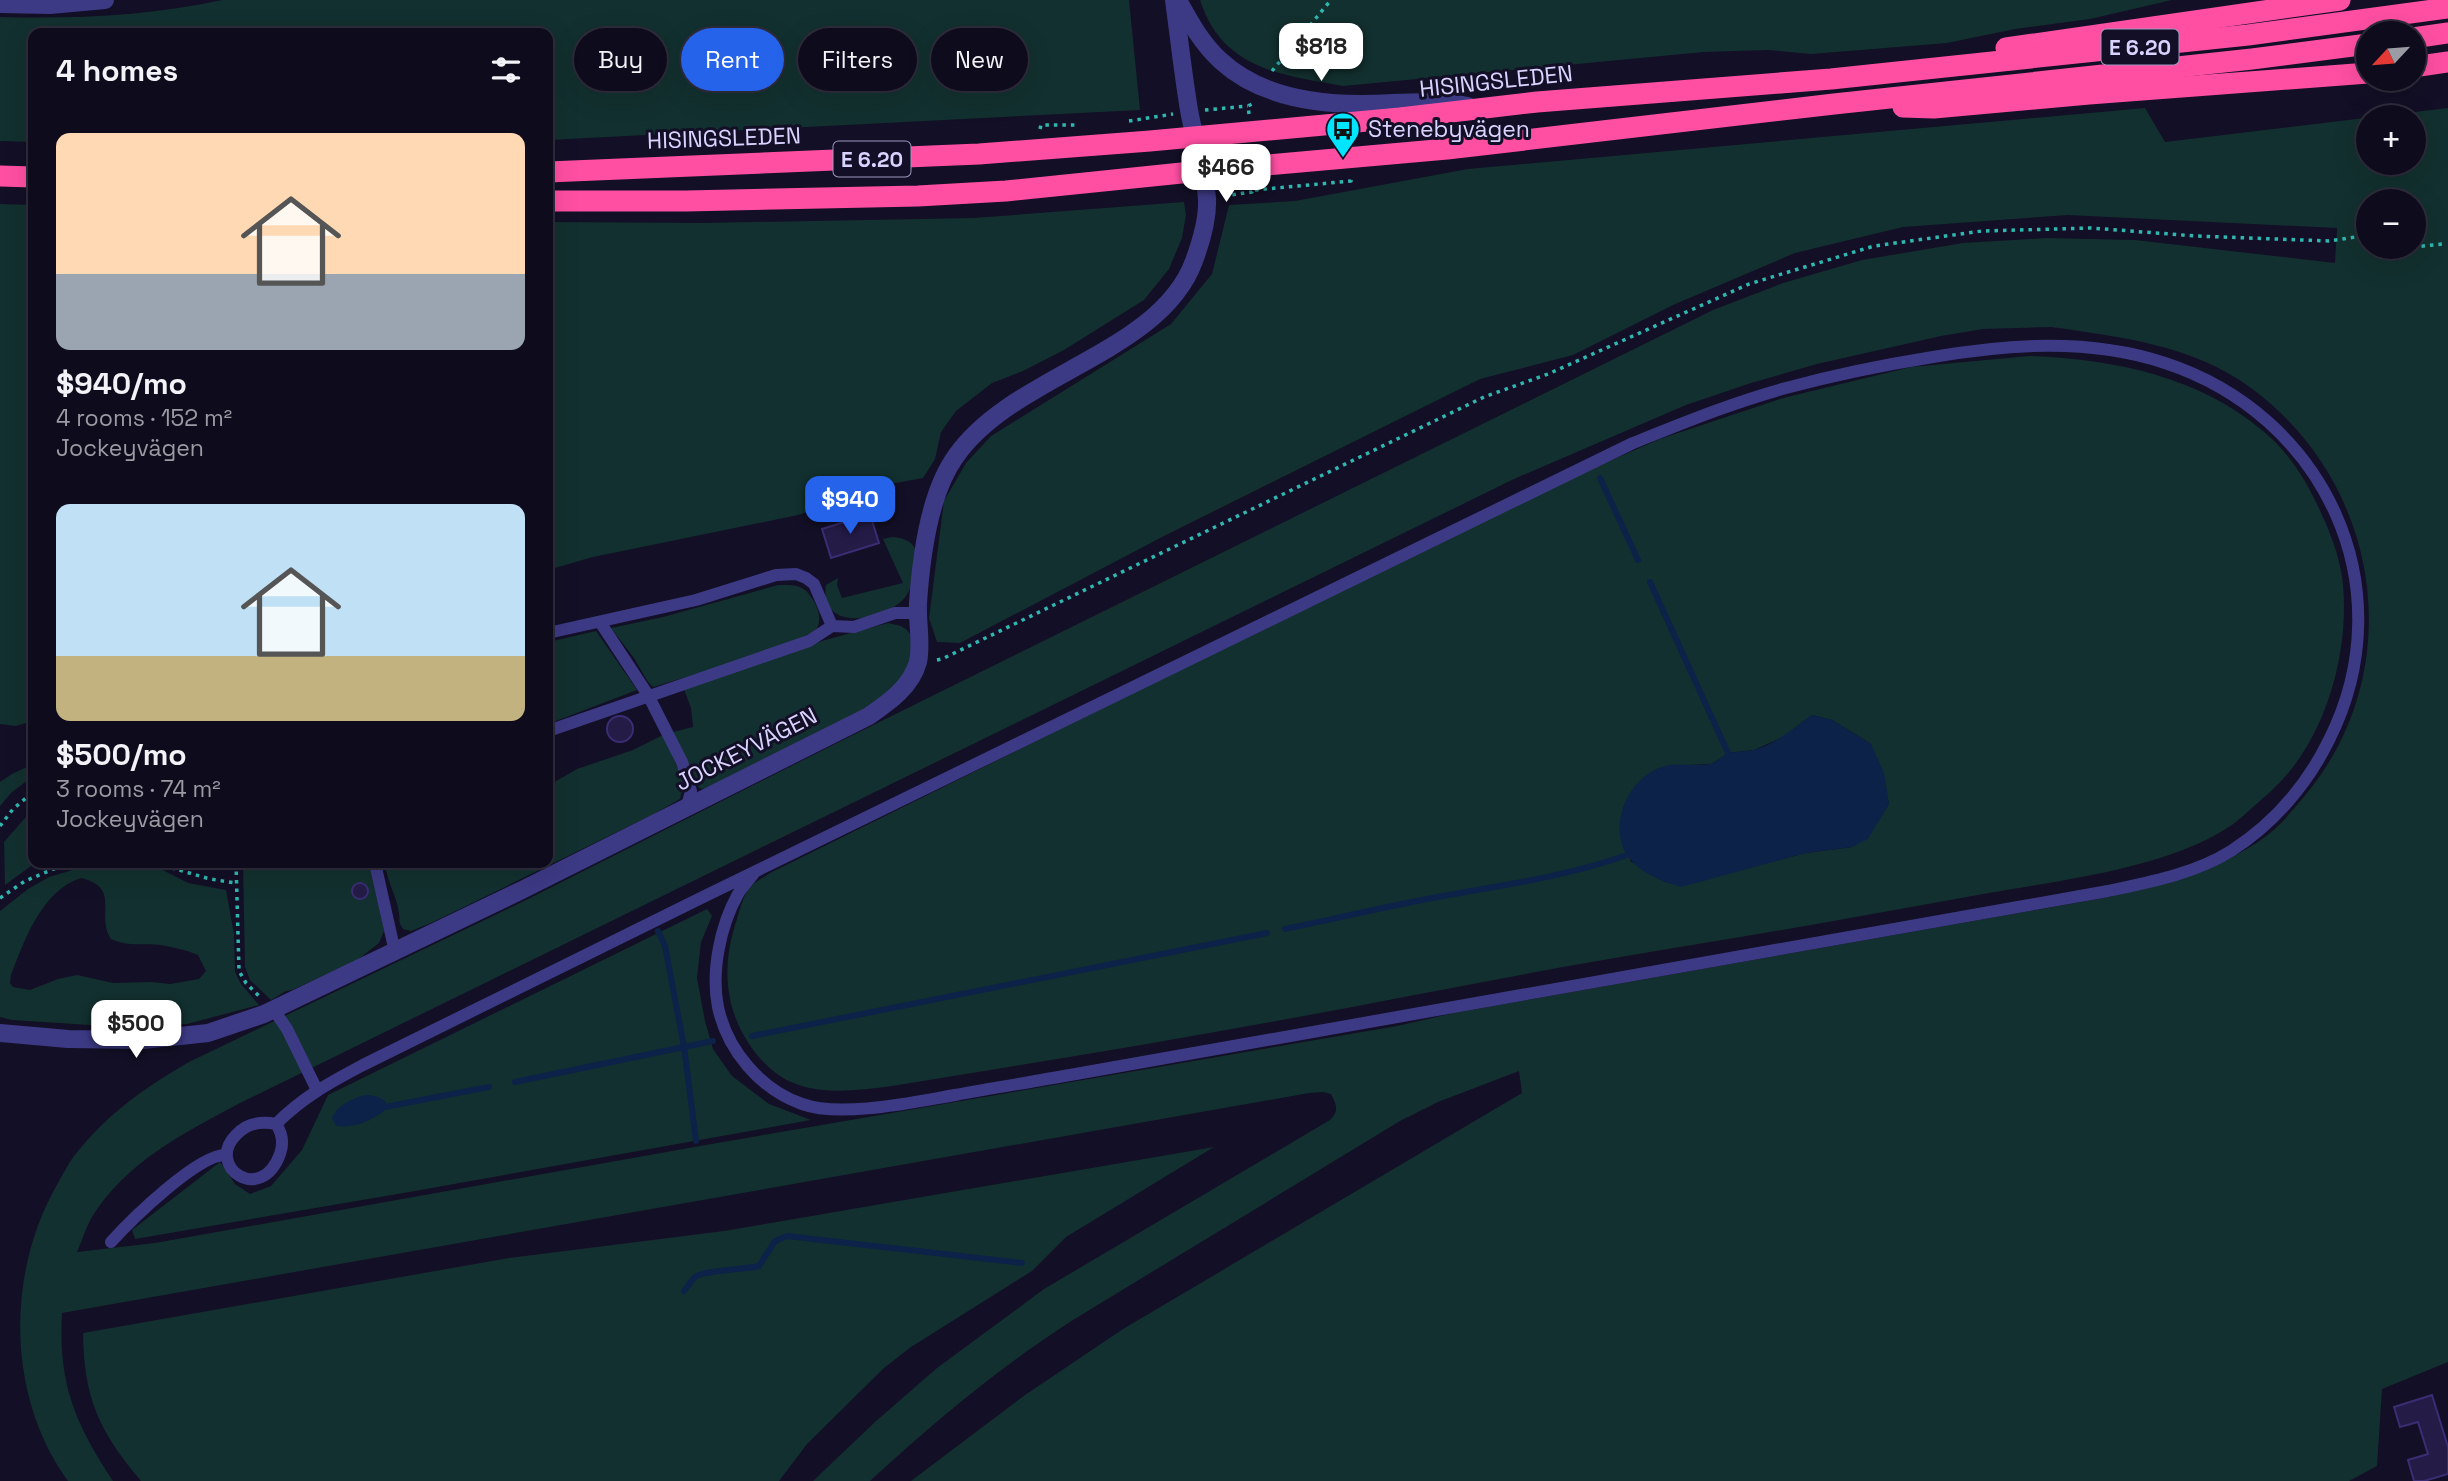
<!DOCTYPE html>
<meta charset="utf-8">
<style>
:root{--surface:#0e0b1c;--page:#1c1929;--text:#f1f3f6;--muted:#9b9ba3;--line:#2e2b3b;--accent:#2563eb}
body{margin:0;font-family:"Space Grotesk",sans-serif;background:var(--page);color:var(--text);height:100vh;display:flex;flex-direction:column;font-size:26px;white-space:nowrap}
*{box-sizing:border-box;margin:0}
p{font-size:23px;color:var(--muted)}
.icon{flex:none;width:38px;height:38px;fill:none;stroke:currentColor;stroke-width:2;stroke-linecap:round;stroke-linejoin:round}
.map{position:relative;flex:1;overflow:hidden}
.side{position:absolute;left:28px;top:28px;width:525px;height:840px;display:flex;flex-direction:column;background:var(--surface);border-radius:14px;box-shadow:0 7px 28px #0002,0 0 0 2px var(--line)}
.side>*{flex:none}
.guide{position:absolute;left:574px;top:28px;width:665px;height:63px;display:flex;gap:14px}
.needle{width:46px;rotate:244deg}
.buttons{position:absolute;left:2356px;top:21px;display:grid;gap:14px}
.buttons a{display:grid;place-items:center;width:70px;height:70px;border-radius:50%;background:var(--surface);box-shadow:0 7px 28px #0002,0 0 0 2px var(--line);font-size:35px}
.price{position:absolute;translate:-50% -60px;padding:0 16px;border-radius:14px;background:#fff;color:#222;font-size:23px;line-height:46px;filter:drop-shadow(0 2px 4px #0008)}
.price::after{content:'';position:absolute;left:50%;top:42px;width:21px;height:16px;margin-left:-10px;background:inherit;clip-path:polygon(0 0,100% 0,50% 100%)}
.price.active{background:var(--accent);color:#fff}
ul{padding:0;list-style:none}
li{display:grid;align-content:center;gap:14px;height:371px;padding:0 28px}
li span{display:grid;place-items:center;height:217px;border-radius:14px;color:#555}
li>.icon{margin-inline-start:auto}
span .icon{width:126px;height:126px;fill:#fffc;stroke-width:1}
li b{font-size:30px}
h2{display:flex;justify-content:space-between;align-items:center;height:84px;padding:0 28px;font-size:30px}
.pill{padding:0 24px;border-radius:32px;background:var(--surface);box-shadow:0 7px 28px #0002,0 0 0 2px var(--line);font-size:24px;line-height:63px}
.pill.active{background:var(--accent);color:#fff}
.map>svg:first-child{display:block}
.green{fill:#12302f;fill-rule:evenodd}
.water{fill:#0c2248}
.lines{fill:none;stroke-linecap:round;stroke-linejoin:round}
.stream{stroke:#0c2248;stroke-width:6}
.building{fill:#241b47;stroke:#3b2d73;stroke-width:2}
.path{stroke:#2fb8b0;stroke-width:3.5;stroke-dasharray:3.5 5;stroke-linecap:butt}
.lane{stroke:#3d3a85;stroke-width:12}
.street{stroke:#3d3a85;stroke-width:18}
.highway{stroke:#ff4fa3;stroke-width:21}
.labels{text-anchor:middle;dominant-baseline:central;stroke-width:6;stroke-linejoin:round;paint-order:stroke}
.shield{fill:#130f26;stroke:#9e99be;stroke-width:2}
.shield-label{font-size:21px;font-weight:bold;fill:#d9d4ff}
.street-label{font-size:23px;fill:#d9d4ff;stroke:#130f26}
.poi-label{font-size:23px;fill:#d9d4ff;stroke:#130f26;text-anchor:start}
</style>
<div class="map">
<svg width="2448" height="1481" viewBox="0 0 2448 1481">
<rect width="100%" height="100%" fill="#130f26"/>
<!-- green -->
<g class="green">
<path d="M222,0H1129L1140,110L548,140V33H33V142L0,141V17C73,19 150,16 222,0Z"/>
<path d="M1200,0H2172L2090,19L2015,29L1947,43L1811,54L1768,50L1704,52L1343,86C1281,75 1222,69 1200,0Z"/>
<path d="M2145,108L2165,142L2448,108V1362L2382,1389L2377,1466L2349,1481H911L1025,1395L1123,1329L1522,1093L1519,1071L1438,1102L1400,1121L1073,1320C1000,1367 934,1422 870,1481H813L875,1422L937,1368L1044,1289L1330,1120C1339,1111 1337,1106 1331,1094L1323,1092L1309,1093L62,1313C58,1384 75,1423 113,1481H68C6,1396 6,1272 58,1183C63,1174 68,1164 74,1156C108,1113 143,1089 189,1062L524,901L841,741L1713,310L1783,283L1862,260L1963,243L2047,238L2135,240L2335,263L2337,228L2068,215L1903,227L1795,253L1673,305L1573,355L1480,379L1164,536L960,643L937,642L929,618L944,501L966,463L991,436L1171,324L1212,274L1229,205L1295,201L1468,169ZM2368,117H2413V163H2368ZM2368,201H2413V247H2368ZM2051,327C2121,337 2193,345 2251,388C2383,485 2410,674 2302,799C2291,812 2279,827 2265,837C2218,871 2164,884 2109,897L1454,1013L1397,1026L700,1146L155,1243L77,1252C82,1241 86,1227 92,1217C126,1162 184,1133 238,1104L1514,479L1686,405L1751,383L1817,364L1941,336L1983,329Z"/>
<polygon points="1184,202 1186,215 1182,238 1169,269 1144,300 1064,350 1023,371 992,383 956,411 941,432 935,459 923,478 885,485 798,515 593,557 548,570 548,222 703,223 974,218"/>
<polygon points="0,204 33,205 33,721 16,726 0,724"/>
<path d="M2029,356C2112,359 2198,376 2263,431C2290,453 2308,483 2322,515C2332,537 2341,561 2343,585C2349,650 2328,730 2283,779C2274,789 2263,798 2253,807C2245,814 2237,822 2229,827C2166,868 2063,880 1989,893C1890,911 1791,929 1692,945C1554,967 1418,995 1282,1020C1152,1044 1022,1065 892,1086C858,1090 823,1096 791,1082C777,1076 763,1063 754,1051C724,1011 721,966 737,919C740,908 744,893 752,885C757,880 765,877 770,873L1534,494L1660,439L1783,398L1911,367ZM1812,715L1832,720L1871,744L1889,803L1879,817L1852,847L1806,853L1748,868L1665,882L1630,861L1666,766L1712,764L1728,753L1754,750L1783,737Z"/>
<path d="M892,537C906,538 918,543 916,559C914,572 914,585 906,596C889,621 818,634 826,585L838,578L837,585L842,598L903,583L883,539Z"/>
<path d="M778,585C789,585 801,584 808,593C816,602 823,617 817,628C810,641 675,680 653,687L648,682L634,658L611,628L663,617Z"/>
<polygon points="888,623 901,626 907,630 910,634 913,648 907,673 882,700 707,788 701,789 697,786 673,732 693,727 691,708 684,689 825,640"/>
<polygon points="596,631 637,690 548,724 548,642"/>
<path d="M663,735L684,782L680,799L654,814L431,923L411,931L403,929C398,922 400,920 399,913C397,896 386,880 385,863H548V796L556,781L577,769L633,750Z"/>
<polygon points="33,764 33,776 11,793 0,806 0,782 12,774"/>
<polygon points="33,809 33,863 35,863 5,885 4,842"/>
<path d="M96,863L157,867L188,883L226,890L234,934L235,972L241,984L259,1005L187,1024L106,1026L12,1020L0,1017V911L28,889L49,877ZM81,878C122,888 95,915 111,939C128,947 142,943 160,945C173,947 186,950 198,955L206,971L199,979L170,984L151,982L113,983L77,975L58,979L30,990L13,987L10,983L11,975C24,941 42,890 81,878Z"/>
<polygon points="243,863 368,863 373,872 384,931 379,943 356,961 292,990 286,991 271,1000 250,980 245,967"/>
<polygon points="707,909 712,916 701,942 697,978 705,1021 713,1049 732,1076 769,1104 811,1120 415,1191 135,1239 132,1230 220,1162 235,1184 250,1194 271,1186 302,1150 328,1095"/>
<path d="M1214,1147L1066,1237L1032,1271L911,1347L884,1368L807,1444L779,1481H141C99,1431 84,1399 83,1333L509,1258L724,1231Z"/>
</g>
<!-- water -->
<g class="water">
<path d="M1812,715L1832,720L1871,744L1884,773L1889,804L1868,839L1852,847L1806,853L1681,887C1656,880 1627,867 1621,841C1614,809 1635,774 1665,766C1680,762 1699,768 1713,763C1718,761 1722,756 1727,754C1734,751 1744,752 1753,750C1775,745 1794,728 1812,715Z"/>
<path d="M364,1095C373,1095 379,1096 386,1102L384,1111C369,1122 355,1128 336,1126L332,1118C338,1104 351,1100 364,1095Z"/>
</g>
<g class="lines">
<!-- stream -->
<g class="stream">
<polyline points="1600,478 1638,560"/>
<polyline points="1650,582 1728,753"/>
<path d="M1285,929C1333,919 1380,908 1427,899C1495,886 1562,878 1627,855"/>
<polyline points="658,931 665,946 684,1047 696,1141"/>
<polyline points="752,1036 1267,933"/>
<polyline points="515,1082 713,1041"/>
<polyline points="385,1107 489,1087"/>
<path d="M684,1291C688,1287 691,1280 695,1277C703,1270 745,1270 759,1266L775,1241L787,1236L1022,1263"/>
</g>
</g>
<!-- building -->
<g class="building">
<polygon points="870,514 879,543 831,558 822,529"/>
<circle cx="620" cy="729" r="13"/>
<circle cx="360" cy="891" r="8"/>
<polygon points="2432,1395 2448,1447 2448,1474 2424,1481 2414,1481 2408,1460 2428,1454 2418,1422 2400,1427 2394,1407"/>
</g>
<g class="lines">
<!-- path -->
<g class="path">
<polyline points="1272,71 1331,0"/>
<polyline points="1205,110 1248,106"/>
<polyline points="1249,114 1248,106 1256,102"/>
<polyline points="1129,121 1173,114"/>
<polyline points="1040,129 1041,125 1077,125"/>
<polyline points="1255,190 1351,181 1349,176"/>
<polyline points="1224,196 1252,192 1255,184"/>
<polyline points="2381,247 2411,247"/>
<polyline points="2413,247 2443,244"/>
<polyline points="937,660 942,659 1484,397 1548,374 1749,284 1874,246 1982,231 2091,228 2196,236 2329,241 2355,237 2368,242"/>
<polyline points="0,826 13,809 33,792"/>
<polyline points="155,863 210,879 236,883"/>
<polyline points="236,863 239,971 246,983 259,996"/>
<polyline points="0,898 25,881 68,863"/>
</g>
<!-- lane -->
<g class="lane">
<polyline points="600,622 648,695 682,762 691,791 687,806"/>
<polyline points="548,633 696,600 776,575 796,574 806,578 814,584 832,626 854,627 895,613 918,613"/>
<polyline points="548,731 809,641 832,626"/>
<polyline points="375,863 395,952"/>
<polyline points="274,1010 287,1029 317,1090"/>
<path d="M276,1124C282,1133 284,1143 280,1154C261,1206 205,1166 236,1135C247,1123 260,1121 276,1124C303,1097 329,1083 363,1065L703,897L1633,443C1683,423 1734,402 1786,388C1834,375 1883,365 1933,357C2009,344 2090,338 2165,363C2324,415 2406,587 2329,740C2307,785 2273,824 2231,851C2194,874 2150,882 2108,891L1070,1075C1031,1082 993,1088 955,1095C914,1102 841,1118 802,1104C760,1089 727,1050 718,1007C711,972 720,926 738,894C742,887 749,880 754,873"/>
<path d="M111,1242C131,1220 198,1154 226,1155"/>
</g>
<!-- street -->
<g class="street">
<path d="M1178,0C1190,22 1202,44 1221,61C1258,95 1312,104 1361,104C1398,104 1430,99 1468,106"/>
<polyline points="0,4 50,5 105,0"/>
<path d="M0,1033L68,1039L143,1040L208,1033L264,1014L524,889L869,716C889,702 911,687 918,662C922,644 917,622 918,603C921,558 929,493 956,456C1013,374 1160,354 1194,261C1201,242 1208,219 1207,199C1205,170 1194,139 1189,110C1183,74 1179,37 1174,0"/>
</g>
<!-- highway -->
<g class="highway">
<polyline points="2413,38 2448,33"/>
<polyline points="2006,48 2340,0"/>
<polyline points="2413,67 2448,62"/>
<polyline points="1903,107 1934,108 2089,94 2368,73"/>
<polyline points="548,172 979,154 1150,141 1400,118 1537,102 1831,79 2248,35 2448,8"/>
<polyline points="0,176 33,177"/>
<polyline points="548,201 686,201 918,196 1006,191 1201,171 1447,149 1834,104 2252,59 2368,44"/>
</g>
</g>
<!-- icons -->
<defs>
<g id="bus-pin" transform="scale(1.75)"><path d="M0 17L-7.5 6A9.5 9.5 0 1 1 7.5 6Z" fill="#00e5ff" stroke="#130f26"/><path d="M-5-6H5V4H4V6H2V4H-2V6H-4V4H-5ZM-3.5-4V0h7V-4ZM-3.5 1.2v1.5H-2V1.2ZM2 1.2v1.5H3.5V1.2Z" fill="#111"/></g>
</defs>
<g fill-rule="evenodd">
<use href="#bus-pin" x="1343" y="129"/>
</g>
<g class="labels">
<!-- shield labels -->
<g class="shield">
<rect x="2101.5" y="29.5" width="77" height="35" rx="5"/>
<rect x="833.5" y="141.5" width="77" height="35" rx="5"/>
</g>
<g class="shield-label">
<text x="2140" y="47">E 6.20</text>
<text x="872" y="159">E 6.20</text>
</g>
<!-- street labels -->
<g class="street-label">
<text transform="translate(1496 81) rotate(-6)">HISINGSLEDEN</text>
<text transform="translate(724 138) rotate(-2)">HISINGSLEDEN</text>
<text transform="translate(746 749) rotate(-27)">JOCKEYVÄGEN</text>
</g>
<!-- poi labels -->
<g class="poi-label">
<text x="1368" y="129">Stenebyvägen</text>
</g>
</g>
</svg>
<div class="buttons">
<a><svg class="needle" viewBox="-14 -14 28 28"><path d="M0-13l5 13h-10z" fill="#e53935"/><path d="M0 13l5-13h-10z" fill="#9b9ba3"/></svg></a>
<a>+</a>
<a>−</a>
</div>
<b class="price" style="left:1321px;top:83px">$818</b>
<b class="price" style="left:1226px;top:204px">$466</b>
<b class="price active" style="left:850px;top:536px">$940</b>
<b class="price" style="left:136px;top:1060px">$500</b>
<div class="guide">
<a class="pill">Buy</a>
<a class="pill active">Rent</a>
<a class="pill">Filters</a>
<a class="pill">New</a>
</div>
<section class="side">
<h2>4 homes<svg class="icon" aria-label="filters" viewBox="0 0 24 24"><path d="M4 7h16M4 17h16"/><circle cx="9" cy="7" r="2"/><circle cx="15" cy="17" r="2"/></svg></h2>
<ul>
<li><span style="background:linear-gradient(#ffd9b3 65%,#9aa5b1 0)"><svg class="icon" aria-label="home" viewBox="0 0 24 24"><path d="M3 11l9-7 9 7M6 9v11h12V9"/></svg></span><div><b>$940/mo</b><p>4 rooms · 152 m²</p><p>Jockeyvägen</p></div></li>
<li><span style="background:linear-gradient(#bfe0f5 70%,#c2b280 0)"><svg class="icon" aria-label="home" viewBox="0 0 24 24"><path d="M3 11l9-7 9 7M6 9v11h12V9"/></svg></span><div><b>$500/mo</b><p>3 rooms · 74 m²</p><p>Jockeyvägen</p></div></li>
</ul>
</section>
</div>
